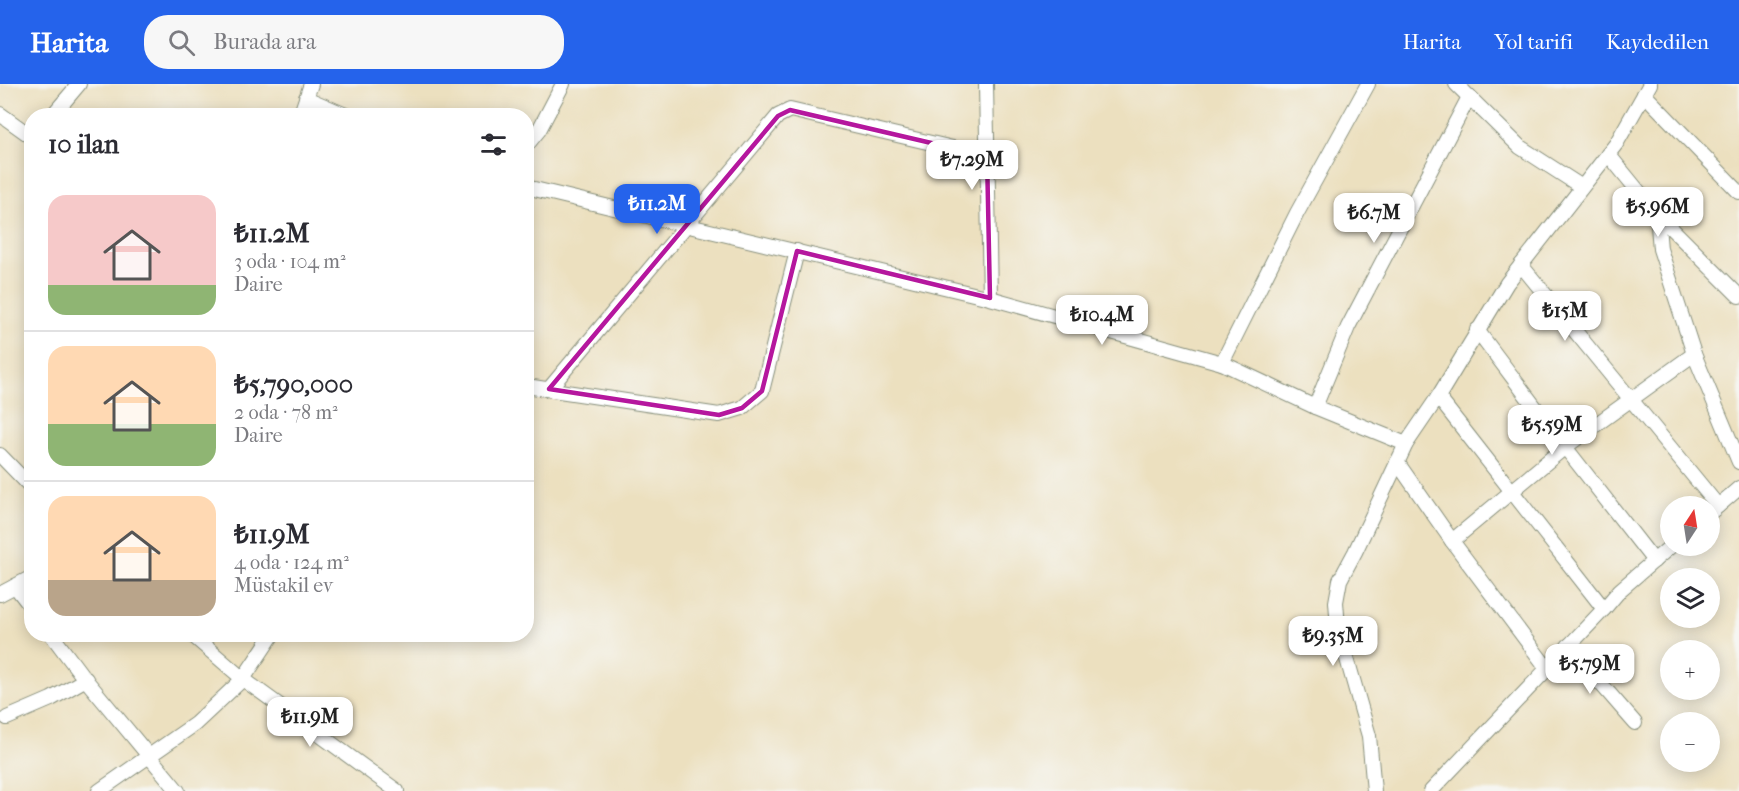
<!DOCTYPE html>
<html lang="tr">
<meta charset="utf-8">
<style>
:root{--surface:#fff;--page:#f7f7f7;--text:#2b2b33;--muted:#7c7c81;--line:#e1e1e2;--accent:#2563eb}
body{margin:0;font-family:"IM FELL French Canon",serif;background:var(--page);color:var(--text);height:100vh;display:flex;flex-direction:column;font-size:22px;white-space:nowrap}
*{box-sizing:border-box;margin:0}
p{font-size:20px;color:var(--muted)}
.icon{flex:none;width:33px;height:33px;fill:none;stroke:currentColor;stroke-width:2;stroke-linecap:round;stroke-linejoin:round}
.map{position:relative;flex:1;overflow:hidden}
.drawer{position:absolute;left:24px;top:24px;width:510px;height:534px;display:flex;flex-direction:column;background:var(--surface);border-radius:24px;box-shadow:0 3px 15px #0003}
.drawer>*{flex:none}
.needle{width:39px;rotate:12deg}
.tools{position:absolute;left:1660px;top:412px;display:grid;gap:12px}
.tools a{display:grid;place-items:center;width:60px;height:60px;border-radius:50%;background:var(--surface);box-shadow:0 3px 15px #0003;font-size:30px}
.price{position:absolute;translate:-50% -51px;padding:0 14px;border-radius:12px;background:#fff;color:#222;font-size:20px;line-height:39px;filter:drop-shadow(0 2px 3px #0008)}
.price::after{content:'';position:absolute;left:50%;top:36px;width:18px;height:14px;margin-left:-9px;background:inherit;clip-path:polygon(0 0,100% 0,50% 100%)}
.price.current{background:var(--accent);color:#fff}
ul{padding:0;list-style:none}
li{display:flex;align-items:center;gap:18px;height:150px;padding:0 24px}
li+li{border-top:2px solid var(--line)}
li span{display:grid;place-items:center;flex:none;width:168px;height:120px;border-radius:18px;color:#555}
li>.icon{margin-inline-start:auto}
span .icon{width:72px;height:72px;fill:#fffc;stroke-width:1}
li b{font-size:26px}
h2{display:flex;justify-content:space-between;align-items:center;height:72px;padding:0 24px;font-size:26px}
header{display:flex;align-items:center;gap:36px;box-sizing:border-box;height:84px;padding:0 30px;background:var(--accent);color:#fff}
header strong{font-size:28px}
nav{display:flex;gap:33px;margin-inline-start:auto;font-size:21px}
.search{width:420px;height:54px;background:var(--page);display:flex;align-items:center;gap:15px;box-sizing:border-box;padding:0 21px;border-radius:24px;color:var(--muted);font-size:22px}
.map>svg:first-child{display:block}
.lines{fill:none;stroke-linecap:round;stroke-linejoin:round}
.minor-casing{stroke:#868e7a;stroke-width:16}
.minor{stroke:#fff;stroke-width:14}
.marked{fill:none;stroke:#b5179e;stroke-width:4.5;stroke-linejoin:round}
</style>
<header>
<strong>Harita</strong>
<div class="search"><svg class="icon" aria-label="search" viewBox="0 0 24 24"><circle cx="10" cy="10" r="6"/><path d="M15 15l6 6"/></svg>Burada ara</div>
<nav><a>Harita</a><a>Yol tarifi</a><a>Kaydedilen</a></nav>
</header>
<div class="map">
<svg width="1739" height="707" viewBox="0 0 1739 707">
<rect width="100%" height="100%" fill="#f6f6f2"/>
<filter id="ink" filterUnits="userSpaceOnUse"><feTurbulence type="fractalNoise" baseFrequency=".0167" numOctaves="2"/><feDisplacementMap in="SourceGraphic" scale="12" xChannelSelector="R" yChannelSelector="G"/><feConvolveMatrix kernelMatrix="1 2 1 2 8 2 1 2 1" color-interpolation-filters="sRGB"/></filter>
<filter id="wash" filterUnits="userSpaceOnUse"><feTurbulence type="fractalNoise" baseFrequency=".008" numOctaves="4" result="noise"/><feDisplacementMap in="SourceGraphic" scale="24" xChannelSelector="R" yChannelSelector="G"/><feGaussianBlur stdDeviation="1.35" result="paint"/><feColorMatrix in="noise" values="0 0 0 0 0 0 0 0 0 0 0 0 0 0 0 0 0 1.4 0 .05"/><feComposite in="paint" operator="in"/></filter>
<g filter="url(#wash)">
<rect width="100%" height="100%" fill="#ece0bf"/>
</g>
<g filter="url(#ink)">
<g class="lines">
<!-- minor casing -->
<g class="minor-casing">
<g id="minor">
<polyline points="986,0 990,214"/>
<polyline points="1456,0 1520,63 1582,103"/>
<polyline points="1644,10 1739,108"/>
<polyline points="306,14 348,32"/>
<polyline points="0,30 32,53"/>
<polyline points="52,32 79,0"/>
<polyline points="300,32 311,0"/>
<polyline points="526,62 539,46 563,0"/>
<polyline points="1608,70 1657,130 1739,212"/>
<polyline points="526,103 990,214 1222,279 1315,323 1406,360"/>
<polyline points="1657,130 1660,165 1694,270 1739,378"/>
<polyline points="1521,181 1718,422"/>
<polyline points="1477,246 1565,363 1654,477"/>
<polyline points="1222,279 1297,129 1368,0"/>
<polyline points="526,302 719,331 742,324 762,307 797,167"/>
<polyline points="549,305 778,32 790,26 987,72"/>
<polyline points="1438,313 1604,525"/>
<polyline points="1315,323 1348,243 1469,13"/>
<polyline points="0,371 32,404"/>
<polyline points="1397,378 1452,457 1547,584"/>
<polyline points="1710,429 1739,404"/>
<polyline points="1452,457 1565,363 1694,270"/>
<polyline points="15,502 32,524"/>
<polyline points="0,510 32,493"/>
<polyline points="51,550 81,590 178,707"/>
<polyline points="191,550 243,595 397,707"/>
<polyline points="1568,562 1635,639"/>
<polyline points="7,634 51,615 86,595"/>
<polyline points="99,707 195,640 243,595 273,550"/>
<polyline points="1374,707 1369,652 1338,543 1336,518 1340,496 1355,468 1406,360 1438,313 1507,199 1616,60 1650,0"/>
<polyline points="1431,707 1604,525 1620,506 1671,462"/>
</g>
</g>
<!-- minor -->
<use href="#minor" class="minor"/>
</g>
</g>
<!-- marked area -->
<path class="marked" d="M790,26L987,72L990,214L797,167L762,307L742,324L719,331L549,305L778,32Z"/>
</svg>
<div class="tools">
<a><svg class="needle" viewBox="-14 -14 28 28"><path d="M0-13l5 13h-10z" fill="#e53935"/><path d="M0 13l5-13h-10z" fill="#7c7c81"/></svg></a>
<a><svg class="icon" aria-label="layers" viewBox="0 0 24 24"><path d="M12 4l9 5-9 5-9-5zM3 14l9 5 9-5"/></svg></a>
<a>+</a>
<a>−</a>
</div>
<b class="price" style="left:972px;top:107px">₺7.29M</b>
<b class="price current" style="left:657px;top:151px">₺11.2M</b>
<b class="price" style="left:1658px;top:154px">₺5.96M</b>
<b class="price" style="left:1374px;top:160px">₺6.7M</b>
<b class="price" style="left:1565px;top:258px">₺15M</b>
<b class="price" style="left:1102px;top:262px">₺10.4M</b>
<b class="price" style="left:1552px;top:372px">₺5.59M</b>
<b class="price" style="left:1333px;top:583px">₺9.35M</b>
<b class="price" style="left:1590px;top:611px">₺5.79M</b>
<b class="price" style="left:310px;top:664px">₺11.9M</b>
<section class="drawer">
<h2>10 ilan<svg class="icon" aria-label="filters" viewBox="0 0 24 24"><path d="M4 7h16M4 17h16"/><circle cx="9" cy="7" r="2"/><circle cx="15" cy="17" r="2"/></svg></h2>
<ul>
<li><span style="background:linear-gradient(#f6c9c9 75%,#8fb573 0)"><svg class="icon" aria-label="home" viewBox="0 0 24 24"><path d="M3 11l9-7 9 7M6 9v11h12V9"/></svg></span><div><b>₺11.2M</b><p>3 oda · 104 m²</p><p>Daire</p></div></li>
<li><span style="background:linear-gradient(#ffd9b3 65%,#8fb573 0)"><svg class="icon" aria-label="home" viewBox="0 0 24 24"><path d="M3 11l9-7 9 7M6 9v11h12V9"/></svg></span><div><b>₺5,790,000</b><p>2 oda · 78 m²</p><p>Daire</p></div></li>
<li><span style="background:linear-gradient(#ffd9b3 70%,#b9a48a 0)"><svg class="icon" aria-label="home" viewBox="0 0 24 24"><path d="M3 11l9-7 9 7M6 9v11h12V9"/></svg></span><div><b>₺11.9M</b><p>4 oda · 124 m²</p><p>Müstakil ev</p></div></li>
</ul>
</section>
</div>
